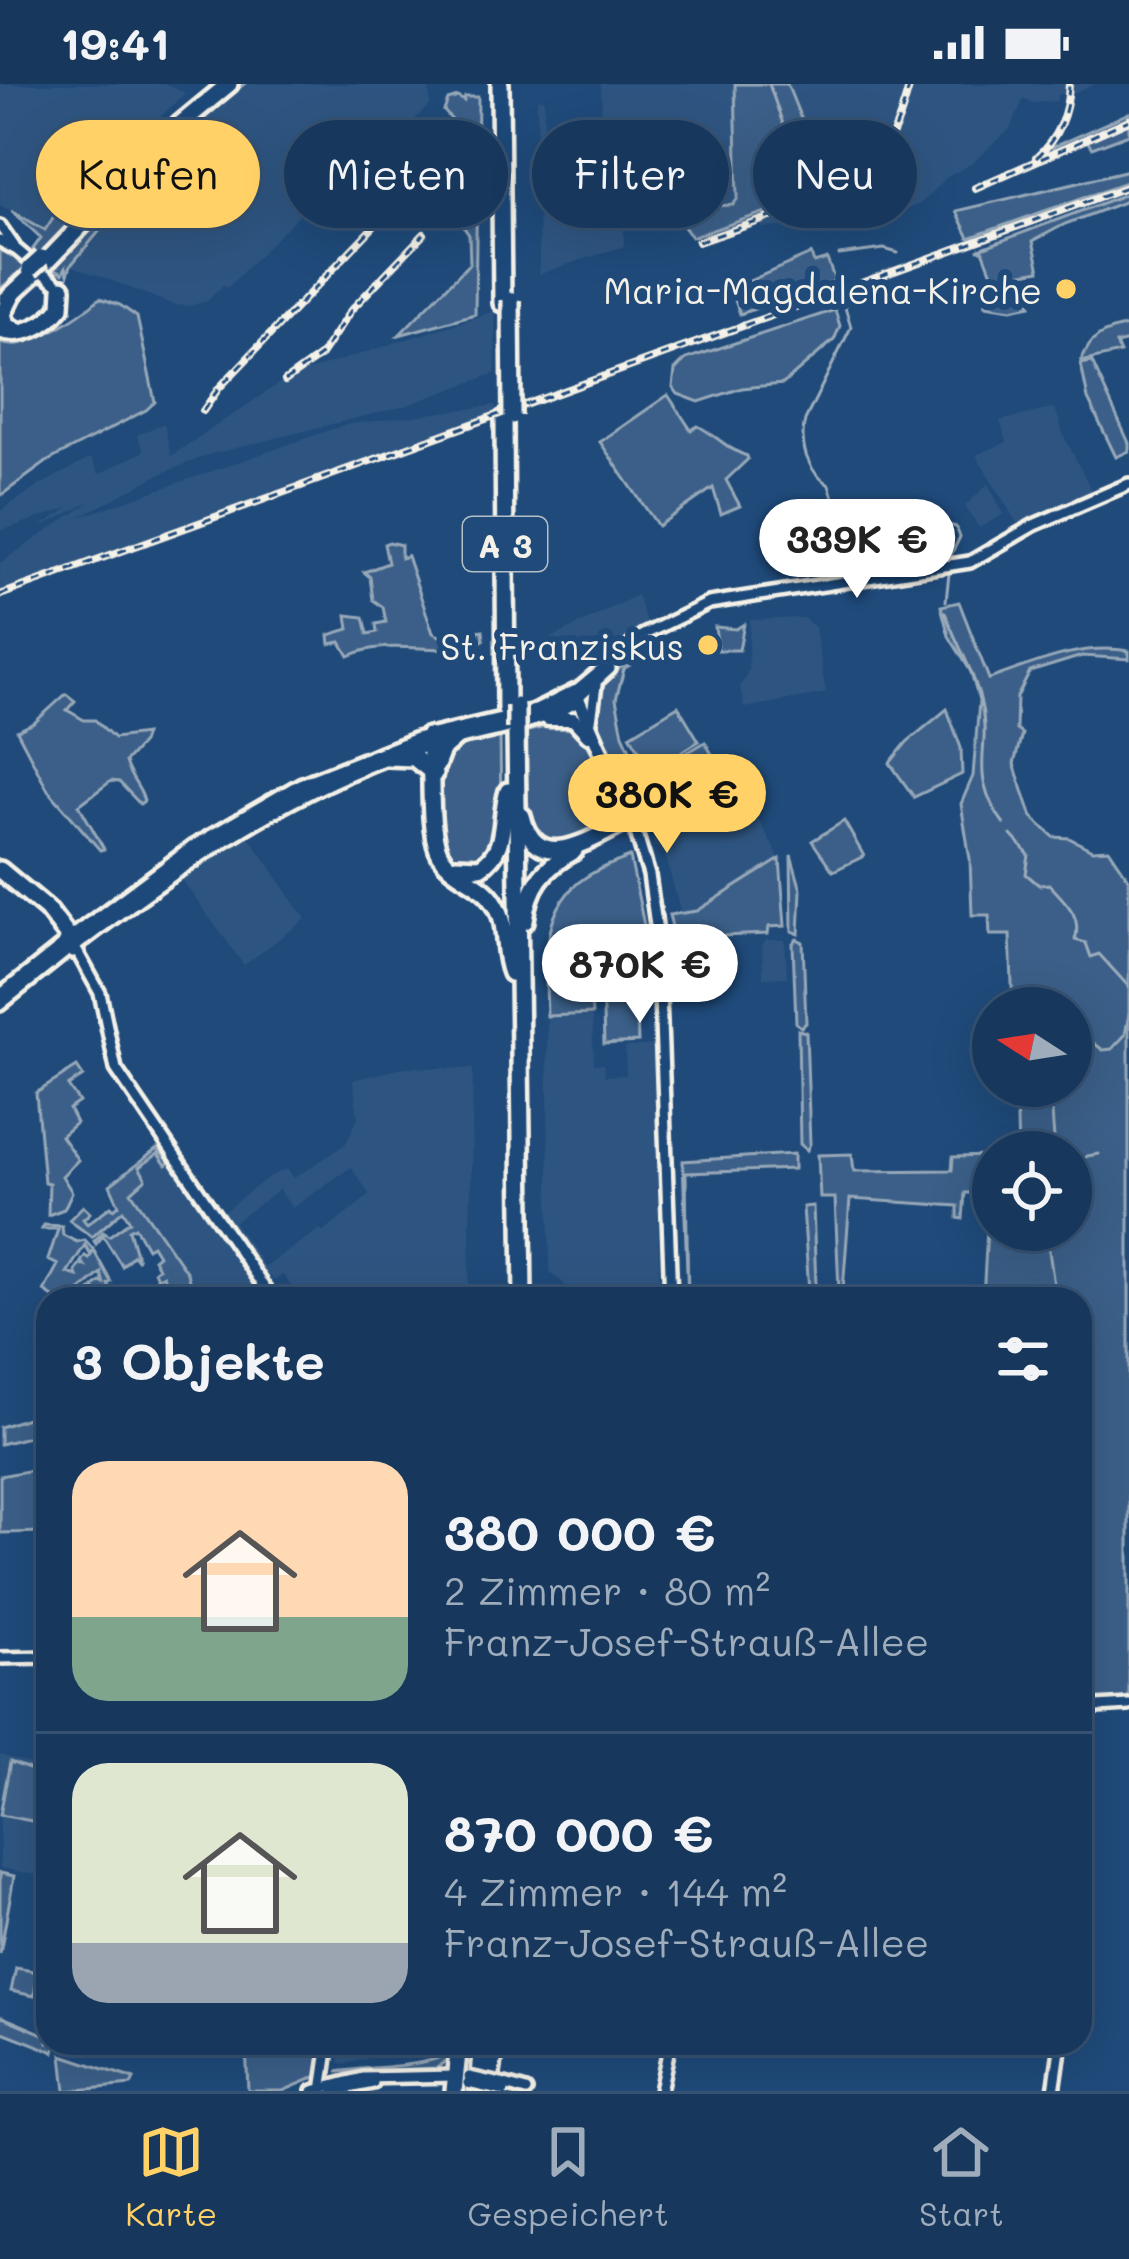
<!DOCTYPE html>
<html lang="de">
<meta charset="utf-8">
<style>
:root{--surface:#17385c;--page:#244365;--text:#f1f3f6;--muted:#9eacbb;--line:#365272;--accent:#ffd166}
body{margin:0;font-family:Mali,sans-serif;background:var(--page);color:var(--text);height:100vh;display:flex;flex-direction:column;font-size:45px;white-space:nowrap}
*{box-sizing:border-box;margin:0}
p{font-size:39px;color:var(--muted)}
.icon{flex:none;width:66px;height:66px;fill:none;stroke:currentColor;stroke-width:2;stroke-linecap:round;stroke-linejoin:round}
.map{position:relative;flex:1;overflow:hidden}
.panel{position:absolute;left:36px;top:1203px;width:1056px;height:768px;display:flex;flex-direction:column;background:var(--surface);border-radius:36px;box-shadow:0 12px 48px #0002,0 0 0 3px var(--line)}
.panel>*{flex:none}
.top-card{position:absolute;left:36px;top:36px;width:1059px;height:108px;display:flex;gap:24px}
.needle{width:78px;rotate:282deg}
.controls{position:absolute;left:972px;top:903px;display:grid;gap:24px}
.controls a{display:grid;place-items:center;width:120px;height:120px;border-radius:50%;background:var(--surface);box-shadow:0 12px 48px #0002,0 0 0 3px var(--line);font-size:60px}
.price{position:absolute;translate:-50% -102px;padding:0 27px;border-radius:42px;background:#fff;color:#222;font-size:39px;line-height:78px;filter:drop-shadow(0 3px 6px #0008)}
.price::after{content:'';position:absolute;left:50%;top:72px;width:36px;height:27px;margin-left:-18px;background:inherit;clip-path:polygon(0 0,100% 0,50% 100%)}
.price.on{background:var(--accent);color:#111}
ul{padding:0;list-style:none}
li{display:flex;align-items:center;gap:36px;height:300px;padding:0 36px}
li+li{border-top:3px solid var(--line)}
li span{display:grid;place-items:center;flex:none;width:336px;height:240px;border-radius:36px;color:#555}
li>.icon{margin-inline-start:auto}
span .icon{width:144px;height:144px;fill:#fffc;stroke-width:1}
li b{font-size:51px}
h2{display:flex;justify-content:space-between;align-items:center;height:144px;padding:0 36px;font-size:51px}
.chip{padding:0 42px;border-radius:54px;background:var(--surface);box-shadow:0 12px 48px #0002,0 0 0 3px var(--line);font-size:42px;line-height:108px}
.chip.on{background:var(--accent);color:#111}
.status{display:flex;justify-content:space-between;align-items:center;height:84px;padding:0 60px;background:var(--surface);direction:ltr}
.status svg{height:33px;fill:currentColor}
.tabs{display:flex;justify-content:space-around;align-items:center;height:168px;border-top:3px solid var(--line);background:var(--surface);font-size:33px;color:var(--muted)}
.tabs a{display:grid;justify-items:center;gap:6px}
.tabs .on{color:var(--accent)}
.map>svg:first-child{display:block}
.built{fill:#2d5581;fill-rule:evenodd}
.green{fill:#3a5f88;stroke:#97a8b8;stroke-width:3}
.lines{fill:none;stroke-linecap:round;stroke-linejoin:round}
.stream{stroke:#9cacbb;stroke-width:3}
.secondary-casing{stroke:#f4f1e8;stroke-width:18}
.primary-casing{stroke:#f4f1e8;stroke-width:21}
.highway-casing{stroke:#f4f1e8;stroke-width:24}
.secondary{stroke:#1f4a7a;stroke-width:9}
.primary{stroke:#1f4a7a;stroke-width:12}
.highway{stroke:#1f4a7a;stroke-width:15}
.rail-casing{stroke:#f4f1e8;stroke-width:8}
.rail{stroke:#1f4a7a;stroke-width:3;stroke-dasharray:9;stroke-linecap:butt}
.secondary-bridge-casing{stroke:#f4f1e8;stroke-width:18;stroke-linecap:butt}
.highway-bridge-casing{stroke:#f4f1e8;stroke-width:24;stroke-linecap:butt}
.secondary-bridge{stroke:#1f4a7a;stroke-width:9}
.highway-bridge{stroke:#1f4a7a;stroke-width:15}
.poi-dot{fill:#ffd166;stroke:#1f4a7a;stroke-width:4.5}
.labels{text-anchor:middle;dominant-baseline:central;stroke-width:12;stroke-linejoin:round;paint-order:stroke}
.shield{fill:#1f4a7a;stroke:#b4bfc7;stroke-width:3}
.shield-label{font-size:33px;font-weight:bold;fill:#f4f1e8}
.poi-label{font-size:36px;fill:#f4f1e8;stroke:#1f4a7a;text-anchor:end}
</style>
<div class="status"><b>19:41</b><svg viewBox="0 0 49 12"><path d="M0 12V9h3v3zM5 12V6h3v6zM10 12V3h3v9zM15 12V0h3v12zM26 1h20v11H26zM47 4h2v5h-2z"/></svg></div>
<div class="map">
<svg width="1129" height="2007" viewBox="0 0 1129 2007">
<rect width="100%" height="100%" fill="#1f4a7a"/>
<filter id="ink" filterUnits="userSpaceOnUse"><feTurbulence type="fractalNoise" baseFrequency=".00833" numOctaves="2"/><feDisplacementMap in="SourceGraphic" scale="24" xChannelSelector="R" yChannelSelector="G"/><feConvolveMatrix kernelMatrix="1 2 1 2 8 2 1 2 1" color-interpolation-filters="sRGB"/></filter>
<g filter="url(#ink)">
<!-- built -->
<g class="built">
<polygon points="0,0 166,0 185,9 62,129 56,130 45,146 0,121"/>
<polygon points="244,0 429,0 430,21 409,41 402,36 375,65 362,54 357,61 360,81 310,132 304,126 227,204 223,201 207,217 189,222 174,221 71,181 165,69"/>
<polygon points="601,0 1095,0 1071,10 1058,10 1056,17 1032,19 1024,14 1010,45 971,80 947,93 920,120 884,134 822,141 813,112 692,153 684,143 687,124 670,123 668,52 602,54"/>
<polygon points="537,15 544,15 545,79 603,81 603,106 623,106 624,162 539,190"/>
<polygon points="807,119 813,136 785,143 762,144 760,138"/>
<polygon points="495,227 496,289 405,322 208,371 158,391 80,433 344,341 496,321 496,336 0,516 0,479 92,417 37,445 69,424 0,447 0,427 42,400 91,374 99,390 144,367 137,351 164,339 171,372 302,284 307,287"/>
<polygon points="1055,324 1064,352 1092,407 1017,439 976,371 1007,358 1000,337"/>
<polygon points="988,400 1004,430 979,444 965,422"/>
<polygon points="637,511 648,543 622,557 550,580 542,559"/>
<polygon points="803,534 815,543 826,609 744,624 740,602 748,587 750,536"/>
<polygon points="740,701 780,775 697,827 681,830 665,771 654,762 652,755 660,744"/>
<polygon points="246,748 306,835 244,881 181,795"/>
<polygon points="766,856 785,856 787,893 763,894 762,862"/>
<polygon points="592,930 594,980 604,980 605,992 626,991 625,963 654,961 660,1215 581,1215 550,1188 547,932"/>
<path d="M406,983L473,985L469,1215H286L295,1208L283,1191L274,1196L263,1187L223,1128L270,1092L287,1085L294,1094L337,1066L346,1059L358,1034L353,996ZM351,1083L370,1111L324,1148L320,1145L264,1183L234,1138L279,1106L292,1124Z"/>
<polygon points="157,1065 160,1065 263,1215 176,1215 157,1165 110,1101"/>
<polygon points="0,1671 48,1686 48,1793 0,1784"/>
<polygon points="342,1959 429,1959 427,1969 381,1971 346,1980 339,1979"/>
</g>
<!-- green -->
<g class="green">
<polygon points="233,0 244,0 165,69 71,181 68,190 66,183 63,189 50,182 174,48"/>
<polygon points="735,0 787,0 828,102 814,112 692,153 684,143 687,123 733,121 738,114"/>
<path d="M458,13L464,17L465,13H478L475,230L399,251L470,179L469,151L459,136C471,112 476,77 466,48L463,49L444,27L448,16Z"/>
<polygon points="1129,29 1129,50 1092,64 1085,54 1053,69 1053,63"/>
<polygon points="121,71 127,78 38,171 33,165 41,154 12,127 45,146 56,129 62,129"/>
<polygon points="1129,86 1129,97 969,154 956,127"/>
<polygon points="1129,109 1129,116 1065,140 1033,157 1040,186 985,196 993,192 983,166 977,166"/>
<polygon points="0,165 12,168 27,181 0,205"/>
<polygon points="811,170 814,179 827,175 835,197 740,230 731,205"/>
<polygon points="1027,205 1031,221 1012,225 985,221 987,207 988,213"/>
<path d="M100,214L120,221L137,233L155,318L146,326L48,377L0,412V259C25,270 82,230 100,214Z"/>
<polygon points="835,226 840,242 834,256 783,300 742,304 699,318 678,310 673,303 675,286 686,275"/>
<path d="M1129,242V257L1116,260L1120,269L1081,278C1090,252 1103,247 1129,242Z"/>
<polygon points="1092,278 1129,359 1129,367 1116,373 1088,315 1081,280"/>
<path d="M668,311L691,346L698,342C716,351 729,367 747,372L748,375L726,396L740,422L721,430L713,404L658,442L600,358Z"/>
<path d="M389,458L401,461V474L407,472L433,549L442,553L483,546L484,556C446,577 395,551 349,572L341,558L330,560L329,551L349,545L347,531L364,533L368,550L377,548L376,540L386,538L383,523L373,516L370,493L364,488L388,479L384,460Z"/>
<path d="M959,518L989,595C1033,580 1081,558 1129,567V575L1082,572L1030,588L1017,613L1016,646L1022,650L1014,680L1032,733L1054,753L1069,754L1092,766L1109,765L1129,795V1619L1080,1621V1215H983L989,1109H965L963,1135L958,1134V1122L850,1115L843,1206H839L835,1114H820L818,1071L852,1070L854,1087L952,1086L953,1073L993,1072V1146H1071V1068H1018L1016,1002H1071V924H1013L1010,851H990L989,831H972L970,775L961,720L973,692L979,617L971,588L949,552L941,522Z"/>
<polygon points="744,540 739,566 718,566 715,543 736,545"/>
<polygon points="652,556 657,564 624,585 616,615 623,650 634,674 647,727 632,731 596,640 594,620 600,602"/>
<path d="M66,610L75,617L67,626L84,636H95L114,654L145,650L142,659L125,678C130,695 141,704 144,717L140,720L119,698L111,697L79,721L104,765L100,766L48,706L17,647L34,639Z"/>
<polygon points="678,622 699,657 652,686 630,651"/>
<polygon points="947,625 961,664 962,690 914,713 890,679 907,658"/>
<path d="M554,641H572C594,663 611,706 616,736L570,760L546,761L529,743L524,648Z"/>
<path d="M500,647L501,734L484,779L451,777C434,739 432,696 454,661Z"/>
<polygon points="705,658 725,693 668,728 647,693"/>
<polygon points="844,737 864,772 833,787 812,757"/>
<polygon points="791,771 801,806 799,850 792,847"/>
<path d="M630,773L648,861L590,898L592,930L547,932C546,885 539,823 586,793C599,784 615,779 630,773Z"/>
<polygon points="780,775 785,842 769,843 768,850 675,854 669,831 697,827"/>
<polygon points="797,855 803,858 806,939 801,943 796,939 793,859"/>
<polygon points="636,896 638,958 604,960 602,897"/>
<polygon points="798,946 806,948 810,1060 807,1066 800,1060"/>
<polygon points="77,983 83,992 68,1002 79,1018 69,1025 76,1039 61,1052 78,1076 62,1092 72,1108 64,1125 48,1131 49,1099 44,1098 36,1009"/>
<polygon points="157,1065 170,1078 166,1081 158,1070 139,1083 146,1095 131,1108 187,1189 194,1215 176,1215 173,1208 165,1211 166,1215 138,1215 136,1211 126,1214 124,1207 143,1199 138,1203 142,1208 165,1197 163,1191 157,1194 154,1187 158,1184 153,1175 158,1171 152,1161 147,1164 135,1143 129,1146 138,1177 133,1171 122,1182 103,1152 96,1160 94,1157 103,1148 109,1152 130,1137 123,1126 92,1153 69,1136 83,1122 90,1129 83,1135 87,1140 111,1122 114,1125 119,1121 110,1101"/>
<polygon points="794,1070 794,1085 686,1089 688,1215 683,1077"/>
<polygon points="813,1122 816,1202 809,1207 803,1123"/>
<polygon points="44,1141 62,1142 63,1151 77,1158 85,1156 93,1165 90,1170 85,1161 67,1189 77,1192 75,1187 80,1180 84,1181 81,1178 85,1172 89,1174 94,1167 111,1198 108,1200 113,1211 110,1215 87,1215 86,1210 92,1205 96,1207 94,1203 100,1198 104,1200 101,1189 77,1209 86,1215 56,1215 44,1207 58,1181 48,1176 58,1145 42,1145"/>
<polygon points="48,1327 48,1348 0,1360 0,1343"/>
<polygon points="48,1383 48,1448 0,1449 0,1392"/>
<polygon points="10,1678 48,1692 48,1740 0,1731"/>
<polygon points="0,1789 14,1792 0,1870"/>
<polygon points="16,1884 38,1888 34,1912 11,1907"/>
<polygon points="0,1932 48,1952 48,1959 56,1959 54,1968 0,1947"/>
<polygon points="246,1959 323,1959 318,1992 283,2007 248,2007"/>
<path d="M446,1959H452L450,1970H445L450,1973L437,1984L337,1988C362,1983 431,1983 445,1970Z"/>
<polygon points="62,1971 134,1995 131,2001 66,2007"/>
</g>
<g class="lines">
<!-- stream -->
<g class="stream">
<polyline points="769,0 799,86"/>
<polyline points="839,171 884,165 898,169"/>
<path d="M842,213L851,243L805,336C799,361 807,387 829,401L838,429L872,432L891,429L914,438L931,436L956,443L960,453L951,471L946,517"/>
<path d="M945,528C955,558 973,584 980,615C994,669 965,686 1004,740"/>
<path d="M1011,751L1029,771L1026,790L1039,801L1049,800C1064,817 1083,831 1075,856L1086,859L1091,873L1099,870L1129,903"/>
<polyline points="1071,961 1087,954 1103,966 1112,965 1125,951 1129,930"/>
<polyline points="1050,1002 1055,1068"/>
<polyline points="1071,1084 1087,1072 1099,1070"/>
<polyline points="1046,1146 1056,1215"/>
</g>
<!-- secondary casing -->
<g class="secondary-casing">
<g id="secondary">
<polyline points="0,142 14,162"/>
<polyline points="0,157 17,166 62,204"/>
<polyline points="575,608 643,551 709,519 970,478 1034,441 1129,400"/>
<polyline points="574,618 610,585"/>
<polyline points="591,637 596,601"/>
<polyline points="634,742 649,791 658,855 671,1215"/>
<polyline points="74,862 100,909 116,985 272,1215"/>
<polyline points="0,911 65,859"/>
<polyline points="0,921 70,865 73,869"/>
<polyline points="0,1574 48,1573"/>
<polyline points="1080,1624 1129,1621"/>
<polyline points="505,2001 526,2007"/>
<polyline points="313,2007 363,1994 456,1992"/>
<polyline points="322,2007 329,1959"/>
<polyline points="335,2007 373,1999"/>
<polyline points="660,2007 670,1959"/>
<polyline points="1054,2007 1061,1959"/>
</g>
</g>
<!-- primary casing -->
<g class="primary-casing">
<g id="primary">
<path d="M574,618C529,645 444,652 390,672C264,720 176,785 70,865L65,859L194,763L301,701L418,655L537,627L575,608L634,742"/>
<polyline points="548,635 573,635 588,651"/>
</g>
</g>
<!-- highway casing -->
<g class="highway-casing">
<g id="highway">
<polyline points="500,0 502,219"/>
<polyline points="47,177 172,47 229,0"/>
<polyline points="13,210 3,230 6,240 16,246"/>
<polyline points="7,215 36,188"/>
<path d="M0,246C22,254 47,241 61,223L62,204"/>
<polyline points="504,335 506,625"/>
<polyline points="516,645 523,1215"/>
<path d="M428,652C434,686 427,736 438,766C448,791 479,795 493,816C510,839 501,865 511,889"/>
<polyline points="387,673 414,674 434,690"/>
<polyline points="436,682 442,666 459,651"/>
<path d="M522,732C537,795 594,753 631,735"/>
<polyline points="615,743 619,732 616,715"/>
<path d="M456,782L480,783C509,765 499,735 508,707"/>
<polyline points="0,786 47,825 70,855"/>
<path d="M525,837C529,802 543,784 574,767"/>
<polyline points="480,1992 483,1959"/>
<polyline points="454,2007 459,1959"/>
<polyline points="488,2007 496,1959"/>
</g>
</g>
<!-- secondary -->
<use href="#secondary" class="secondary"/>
<!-- primary -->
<use href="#primary" class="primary"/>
<!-- highway -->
<use href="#highway" class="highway"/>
<!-- rail casing -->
<g class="rail-casing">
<g id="rail">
<path d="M1036,74C1058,54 1068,30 1069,0"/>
<polyline points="975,104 1129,36"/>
<path d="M698,158C753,138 845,115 881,69C897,49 903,24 910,0"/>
<polyline points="285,297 321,271 351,226 424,150"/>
<polyline points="203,327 219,304 447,66"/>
<polyline points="0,511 1129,102"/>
</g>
</g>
<!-- rail -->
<use href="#rail" class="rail"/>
<!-- secondary-bridge casing -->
<g class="secondary-bridge-casing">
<g id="secondary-bridge">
<polyline points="469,1993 505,2001"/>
<polyline points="468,1999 504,2007"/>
</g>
</g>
<!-- highway-bridge casing -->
<g class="highway-bridge-casing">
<g id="highway-bridge">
<polyline points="30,185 42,174"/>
<polyline points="511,216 512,332"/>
<polyline points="516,622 516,645"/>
</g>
</g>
<!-- secondary-bridge -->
<use href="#secondary-bridge" class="secondary-bridge"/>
<!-- highway-bridge -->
<use href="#highway-bridge" class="highway-bridge"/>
</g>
</g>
<!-- markers -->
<g class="poi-dot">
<circle cx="1066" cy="205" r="12"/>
<circle cx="708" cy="561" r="12"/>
</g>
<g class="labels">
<!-- shield labels -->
<rect class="shield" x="463" y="433" width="84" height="54" rx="9"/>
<g class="shield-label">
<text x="505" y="460">A 3</text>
</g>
<!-- poi labels -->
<g class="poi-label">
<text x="1042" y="205">Maria-Magdalena-Kirche</text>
<text x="684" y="561">St. Franziskus</text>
</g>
</g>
</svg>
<div class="controls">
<a><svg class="needle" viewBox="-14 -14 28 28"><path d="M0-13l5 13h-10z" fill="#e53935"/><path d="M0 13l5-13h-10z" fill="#9eacbb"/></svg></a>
<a><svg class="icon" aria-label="locate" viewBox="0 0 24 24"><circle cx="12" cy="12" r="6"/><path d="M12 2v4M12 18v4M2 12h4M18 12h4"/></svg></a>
</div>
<b class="price" style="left:857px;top:517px">339K €</b>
<b class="price on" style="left:667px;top:772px">380K €</b>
<b class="price" style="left:640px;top:942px">870K €</b>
<div class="top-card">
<a class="chip on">Kaufen</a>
<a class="chip">Mieten</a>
<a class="chip">Filter</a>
<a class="chip">Neu</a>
</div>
<section class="panel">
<h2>3 Objekte<svg class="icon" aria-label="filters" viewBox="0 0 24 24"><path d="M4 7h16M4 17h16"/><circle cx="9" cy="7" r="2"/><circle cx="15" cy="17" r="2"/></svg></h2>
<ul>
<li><span style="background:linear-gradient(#ffd9b3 65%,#7fa58c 0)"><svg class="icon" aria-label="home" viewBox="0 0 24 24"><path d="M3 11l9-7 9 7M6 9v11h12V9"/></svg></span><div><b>380 000 €</b><p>2 Zimmer · 80 m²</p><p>Franz-Josef-Strauß-Allee</p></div></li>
<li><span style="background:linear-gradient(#dfe7d0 75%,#9aa5b1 0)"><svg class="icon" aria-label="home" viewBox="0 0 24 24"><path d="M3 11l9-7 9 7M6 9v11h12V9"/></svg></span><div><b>870 000 €</b><p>4 Zimmer · 144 m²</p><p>Franz-Josef-Strauß-Allee</p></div></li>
</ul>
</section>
</div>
<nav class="tabs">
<a class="on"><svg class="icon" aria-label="map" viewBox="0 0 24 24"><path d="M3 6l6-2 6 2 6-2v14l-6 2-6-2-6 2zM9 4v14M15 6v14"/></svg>Karte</a>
<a><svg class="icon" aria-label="saved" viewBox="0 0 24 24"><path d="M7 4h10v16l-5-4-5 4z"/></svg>Gespeichert</a>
<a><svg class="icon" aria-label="home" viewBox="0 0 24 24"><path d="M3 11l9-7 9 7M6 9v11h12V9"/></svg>Start</a>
</nav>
